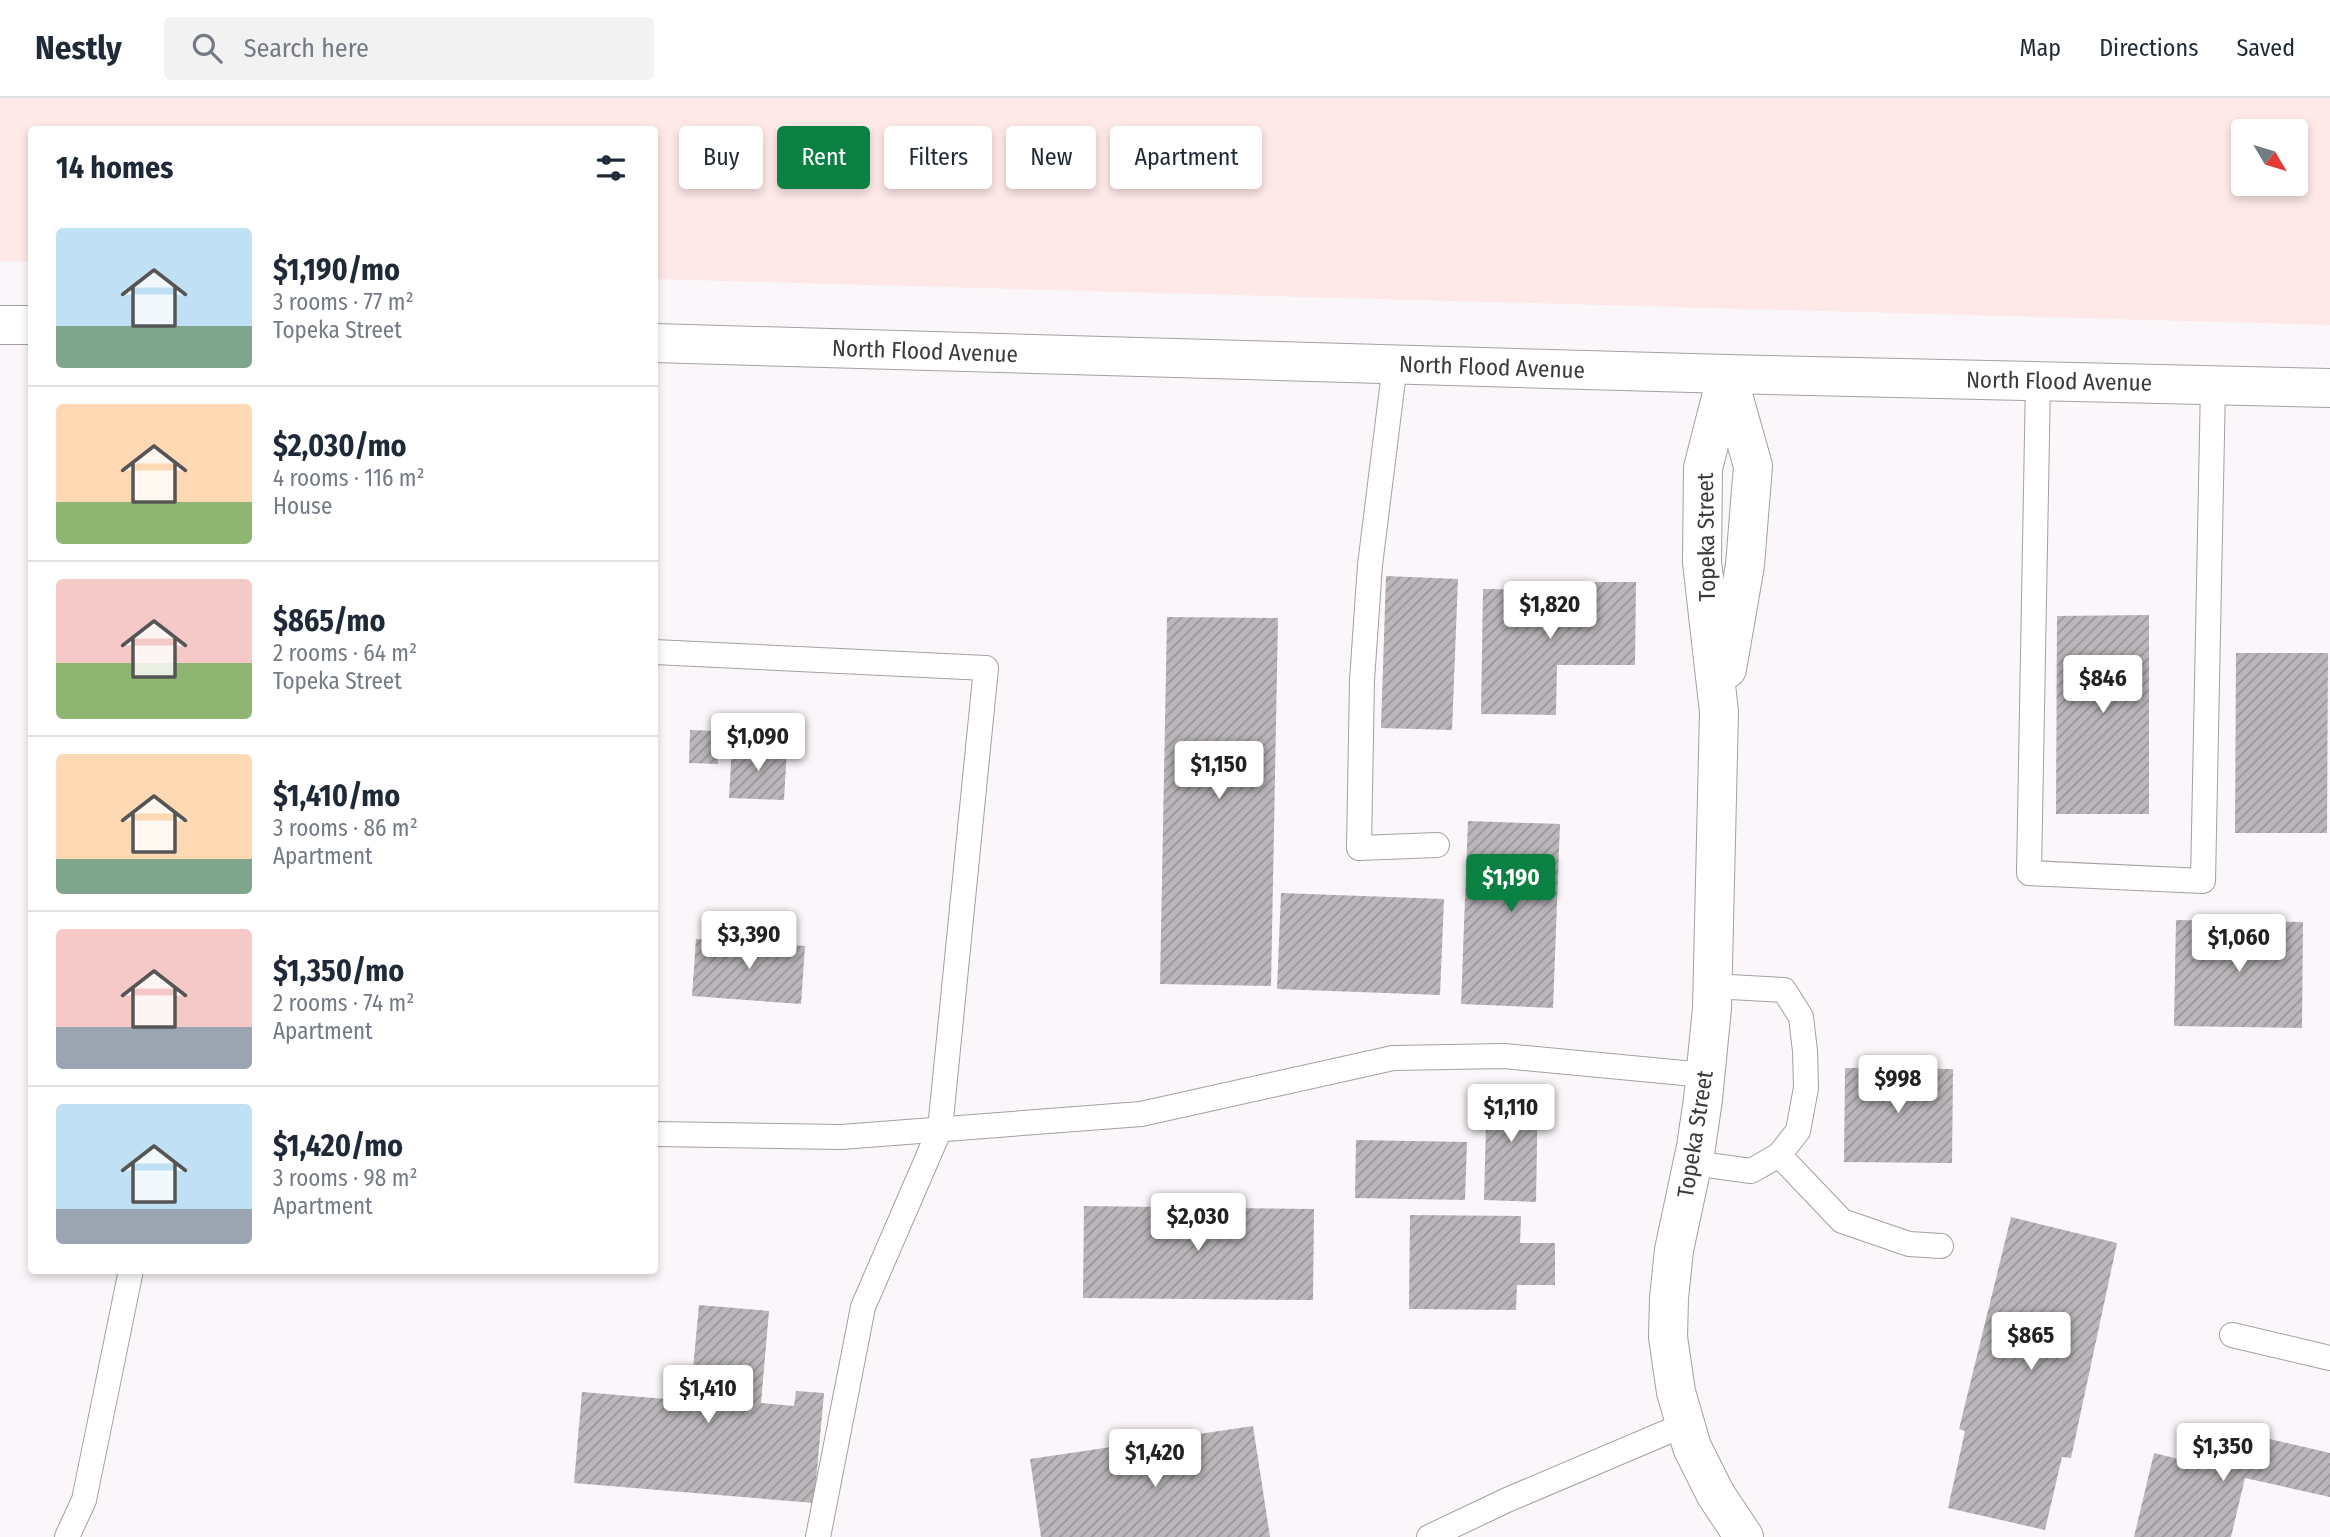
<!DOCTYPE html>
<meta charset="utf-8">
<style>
:root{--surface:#fff;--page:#f2f2f3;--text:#1f2937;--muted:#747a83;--line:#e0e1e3;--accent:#0b8043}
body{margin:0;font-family:"Fira Sans Condensed",sans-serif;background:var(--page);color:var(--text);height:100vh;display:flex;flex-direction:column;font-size:26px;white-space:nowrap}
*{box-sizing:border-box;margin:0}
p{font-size:23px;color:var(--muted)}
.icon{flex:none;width:38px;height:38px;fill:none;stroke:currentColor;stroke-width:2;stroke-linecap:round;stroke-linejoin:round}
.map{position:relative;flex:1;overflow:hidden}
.panel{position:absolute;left:28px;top:28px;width:630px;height:1148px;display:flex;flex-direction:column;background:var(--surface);border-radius:7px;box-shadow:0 4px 10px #0003}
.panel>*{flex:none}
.hud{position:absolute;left:679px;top:28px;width:665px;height:63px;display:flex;gap:14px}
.needle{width:46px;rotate:128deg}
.buttons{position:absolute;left:2231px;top:21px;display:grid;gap:14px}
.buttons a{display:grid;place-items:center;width:77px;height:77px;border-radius:7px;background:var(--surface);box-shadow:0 4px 10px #0003;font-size:35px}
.price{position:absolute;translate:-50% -60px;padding:0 16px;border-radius:7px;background:#fff;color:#222;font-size:23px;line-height:46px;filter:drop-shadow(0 2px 4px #0008)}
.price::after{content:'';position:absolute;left:50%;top:42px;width:21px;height:16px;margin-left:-10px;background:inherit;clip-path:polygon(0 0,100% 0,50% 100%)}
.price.on{background:var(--accent);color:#fff}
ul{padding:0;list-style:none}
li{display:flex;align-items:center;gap:21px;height:175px;padding:0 28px}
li+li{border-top:2px solid var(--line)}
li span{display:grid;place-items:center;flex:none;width:196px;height:140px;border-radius:7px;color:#555}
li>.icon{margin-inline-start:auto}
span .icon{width:84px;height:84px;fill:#fffc;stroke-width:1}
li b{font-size:30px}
h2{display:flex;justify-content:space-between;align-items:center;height:84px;padding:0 28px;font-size:30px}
.tag{padding:0 24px;border-radius:7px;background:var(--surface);box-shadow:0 4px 10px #0003;font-size:24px;line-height:63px}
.tag.on{background:var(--accent);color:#fff}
header{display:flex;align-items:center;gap:42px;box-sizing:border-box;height:98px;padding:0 35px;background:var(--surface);border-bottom:2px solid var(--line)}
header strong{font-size:33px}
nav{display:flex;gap:38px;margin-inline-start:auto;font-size:24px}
.search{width:490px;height:63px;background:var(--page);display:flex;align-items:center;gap:18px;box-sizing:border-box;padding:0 24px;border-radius:7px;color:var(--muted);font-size:26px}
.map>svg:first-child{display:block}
.education{fill:#fee8e8;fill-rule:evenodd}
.building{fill:url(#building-hatch)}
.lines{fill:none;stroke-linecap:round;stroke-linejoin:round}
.service-casing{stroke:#a3a0a3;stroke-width:26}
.minor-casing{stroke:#a3a0a3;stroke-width:40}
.primary-casing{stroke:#a3a0a3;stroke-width:40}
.service{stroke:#fff;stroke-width:24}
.minor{stroke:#fff;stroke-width:38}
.primary{stroke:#fff;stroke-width:38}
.labels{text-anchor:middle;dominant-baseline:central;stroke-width:7;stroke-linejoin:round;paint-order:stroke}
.street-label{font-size:23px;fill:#3b3a3b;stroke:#fff}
</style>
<header>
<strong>Nestly</strong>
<div class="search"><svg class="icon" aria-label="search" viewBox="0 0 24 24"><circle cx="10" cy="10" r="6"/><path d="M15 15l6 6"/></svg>Search here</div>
<nav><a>Map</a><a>Directions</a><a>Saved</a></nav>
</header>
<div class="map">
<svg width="2330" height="1439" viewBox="0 0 2330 1439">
<defs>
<pattern id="building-hatch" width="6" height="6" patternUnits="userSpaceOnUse" patternTransform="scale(1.75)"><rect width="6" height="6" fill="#bab6ba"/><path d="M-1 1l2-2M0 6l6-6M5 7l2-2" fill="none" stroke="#989598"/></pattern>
</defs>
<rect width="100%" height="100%" fill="#faf6fa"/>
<!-- education -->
<path class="education" d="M0,0H2330V227L655,181L654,32H32L31,164L0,163ZM2244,33H2296V86H2244Z"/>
<!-- building -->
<g class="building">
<polygon points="1386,478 1458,481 1452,632 1381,630"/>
<polygon points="1595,484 1636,484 1635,567 1557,567 1556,617 1481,616 1483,491 1595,492"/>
<polygon points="2149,517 2149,716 2056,716 2057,518"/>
<polygon points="1167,519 1278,520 1271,888 1160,886"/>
<polygon points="2236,555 2328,555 2327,735 2235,735"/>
<polygon points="690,632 719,633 718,666 689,665"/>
<polygon points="732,647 787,650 784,702 729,700"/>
<polygon points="1468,723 1560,726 1553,910 1461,906"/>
<polygon points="1281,795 1444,801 1440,897 1277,891"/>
<polygon points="2176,822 2303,824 2302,930 2174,928"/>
<polygon points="696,841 805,848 801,906 692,898"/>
<polygon points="1845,970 1953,971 1952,1065 1844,1064"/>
<polygon points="1487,988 1538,989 1536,1104 1484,1102"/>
<polygon points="1356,1042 1467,1044 1465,1102 1355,1100"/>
<polygon points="1084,1108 1314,1111 1313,1202 1083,1200"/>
<polygon points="1410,1117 1521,1118 1520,1145 1555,1145 1555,1187 1517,1187 1516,1212 1409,1211"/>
<polygon points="2011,1119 2117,1145 2071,1360 2062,1359 2045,1432 1948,1410 1965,1333 1959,1331"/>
<polygon points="699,1207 769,1213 761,1305 794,1308 796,1293 824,1295 814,1405 574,1385 582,1294 690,1303"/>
<polygon points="2209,1327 2330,1355 2330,1399 2245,1380 2231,1439 2134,1439 2154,1355 2199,1366"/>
<polygon points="1253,1328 1270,1439 1041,1439 1030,1361"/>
</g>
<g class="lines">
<!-- service casing -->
<g class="service-casing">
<g id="service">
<polyline points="1395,266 1370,467 1362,582 1359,750 1437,747"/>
<polyline points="2038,283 2029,775 2203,783 2213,287"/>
<polyline points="654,554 986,570 940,1031 863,1209 818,1439"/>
<polyline points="654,1036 841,1039 1141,1016 1393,960 1504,958 1705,977"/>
<polyline points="1779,1057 1842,1123 1909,1146 1941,1148"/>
<polyline points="1693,1065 1751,1073 1779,1057 1798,1033 1806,990 1805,953 1801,919 1784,892 1712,888"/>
<polyline points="2232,1237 2330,1260"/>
<polyline points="67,1439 84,1402 131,1172"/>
<polyline points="1429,1439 1507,1402 1686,1326"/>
</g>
</g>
<!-- minor casing -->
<g class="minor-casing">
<g id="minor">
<polyline points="1727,276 1703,370 1702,464 1719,614 1712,910 1703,1001 1696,1049 1674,1152 1669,1200 1668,1239 1676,1294 1692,1349 1716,1397 1744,1439"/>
<polyline points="1727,571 1745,467 1753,368 1727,276"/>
</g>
</g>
<!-- primary casing -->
<g class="primary-casing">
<g id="primary">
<polyline points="0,227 32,227"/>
<polyline points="654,245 1727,276 2330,290"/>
</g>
</g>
<!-- service -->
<use href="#service" class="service"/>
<!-- minor -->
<use href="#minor" class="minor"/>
<!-- primary -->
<use href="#primary" class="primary"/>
</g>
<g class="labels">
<!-- street labels -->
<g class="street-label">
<text transform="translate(925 253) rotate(2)">North Flood Avenue</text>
<text transform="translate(1492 269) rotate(2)">North Flood Avenue</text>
<text transform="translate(2059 283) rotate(1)">North Flood Avenue</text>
<text transform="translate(1706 439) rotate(-91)">Topeka Street</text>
<text transform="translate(1695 1036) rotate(-81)">Topeka Street</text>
</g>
</g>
</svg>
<div class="buttons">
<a><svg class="needle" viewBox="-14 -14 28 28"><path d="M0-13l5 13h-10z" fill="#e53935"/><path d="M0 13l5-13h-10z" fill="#747a83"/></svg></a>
</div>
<b class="price" style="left:1550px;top:543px">$1,820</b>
<b class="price" style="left:2103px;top:617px">$846</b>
<b class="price" style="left:758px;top:675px">$1,090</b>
<b class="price" style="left:1219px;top:703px">$1,150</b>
<b class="price on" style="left:1511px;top:816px">$1,190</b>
<b class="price" style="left:749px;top:873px">$3,390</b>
<b class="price" style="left:2239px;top:876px">$1,060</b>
<b class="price" style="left:1898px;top:1017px">$998</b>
<b class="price" style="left:1511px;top:1046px">$1,110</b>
<b class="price" style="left:1198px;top:1155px">$2,030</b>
<b class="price" style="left:2031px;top:1274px">$865</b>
<b class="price" style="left:708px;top:1327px">$1,410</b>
<b class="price" style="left:2223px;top:1385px">$1,350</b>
<b class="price" style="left:1155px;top:1391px">$1,420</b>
<div class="hud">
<a class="tag">Buy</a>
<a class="tag on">Rent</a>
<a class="tag">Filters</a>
<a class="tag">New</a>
<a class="tag">Apartment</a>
</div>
<section class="panel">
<h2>14 homes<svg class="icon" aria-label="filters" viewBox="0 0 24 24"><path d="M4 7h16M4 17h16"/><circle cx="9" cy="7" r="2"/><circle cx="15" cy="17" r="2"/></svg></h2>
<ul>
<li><span style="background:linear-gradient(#bfe0f5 70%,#7fa58c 0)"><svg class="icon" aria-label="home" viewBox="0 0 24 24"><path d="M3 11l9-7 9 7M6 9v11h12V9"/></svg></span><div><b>$1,190/mo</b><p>3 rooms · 77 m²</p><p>Topeka Street</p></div></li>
<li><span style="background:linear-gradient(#ffd9b3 70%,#8fb573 0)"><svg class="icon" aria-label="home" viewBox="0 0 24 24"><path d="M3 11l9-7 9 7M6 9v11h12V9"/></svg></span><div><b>$2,030/mo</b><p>4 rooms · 116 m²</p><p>House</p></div></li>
<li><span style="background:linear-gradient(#f6c9c9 60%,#8fb573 0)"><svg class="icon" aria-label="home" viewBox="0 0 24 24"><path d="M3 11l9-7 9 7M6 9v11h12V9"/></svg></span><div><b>$865/mo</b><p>2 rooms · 64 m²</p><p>Topeka Street</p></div></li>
<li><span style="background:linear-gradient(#ffd9b3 75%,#7fa58c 0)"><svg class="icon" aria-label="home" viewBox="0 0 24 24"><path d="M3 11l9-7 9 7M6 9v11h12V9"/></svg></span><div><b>$1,410/mo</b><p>3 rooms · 86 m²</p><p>Apartment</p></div></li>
<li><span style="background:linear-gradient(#f6c9c9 70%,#9aa5b1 0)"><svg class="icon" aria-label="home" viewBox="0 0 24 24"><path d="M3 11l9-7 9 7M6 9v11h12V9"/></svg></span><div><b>$1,350/mo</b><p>2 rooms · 74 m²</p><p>Apartment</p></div></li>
<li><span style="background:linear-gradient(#bfe0f5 75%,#9aa5b1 0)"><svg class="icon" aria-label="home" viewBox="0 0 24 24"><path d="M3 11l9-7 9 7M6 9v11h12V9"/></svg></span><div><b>$1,420/mo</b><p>3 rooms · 98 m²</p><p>Apartment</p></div></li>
</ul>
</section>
</div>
